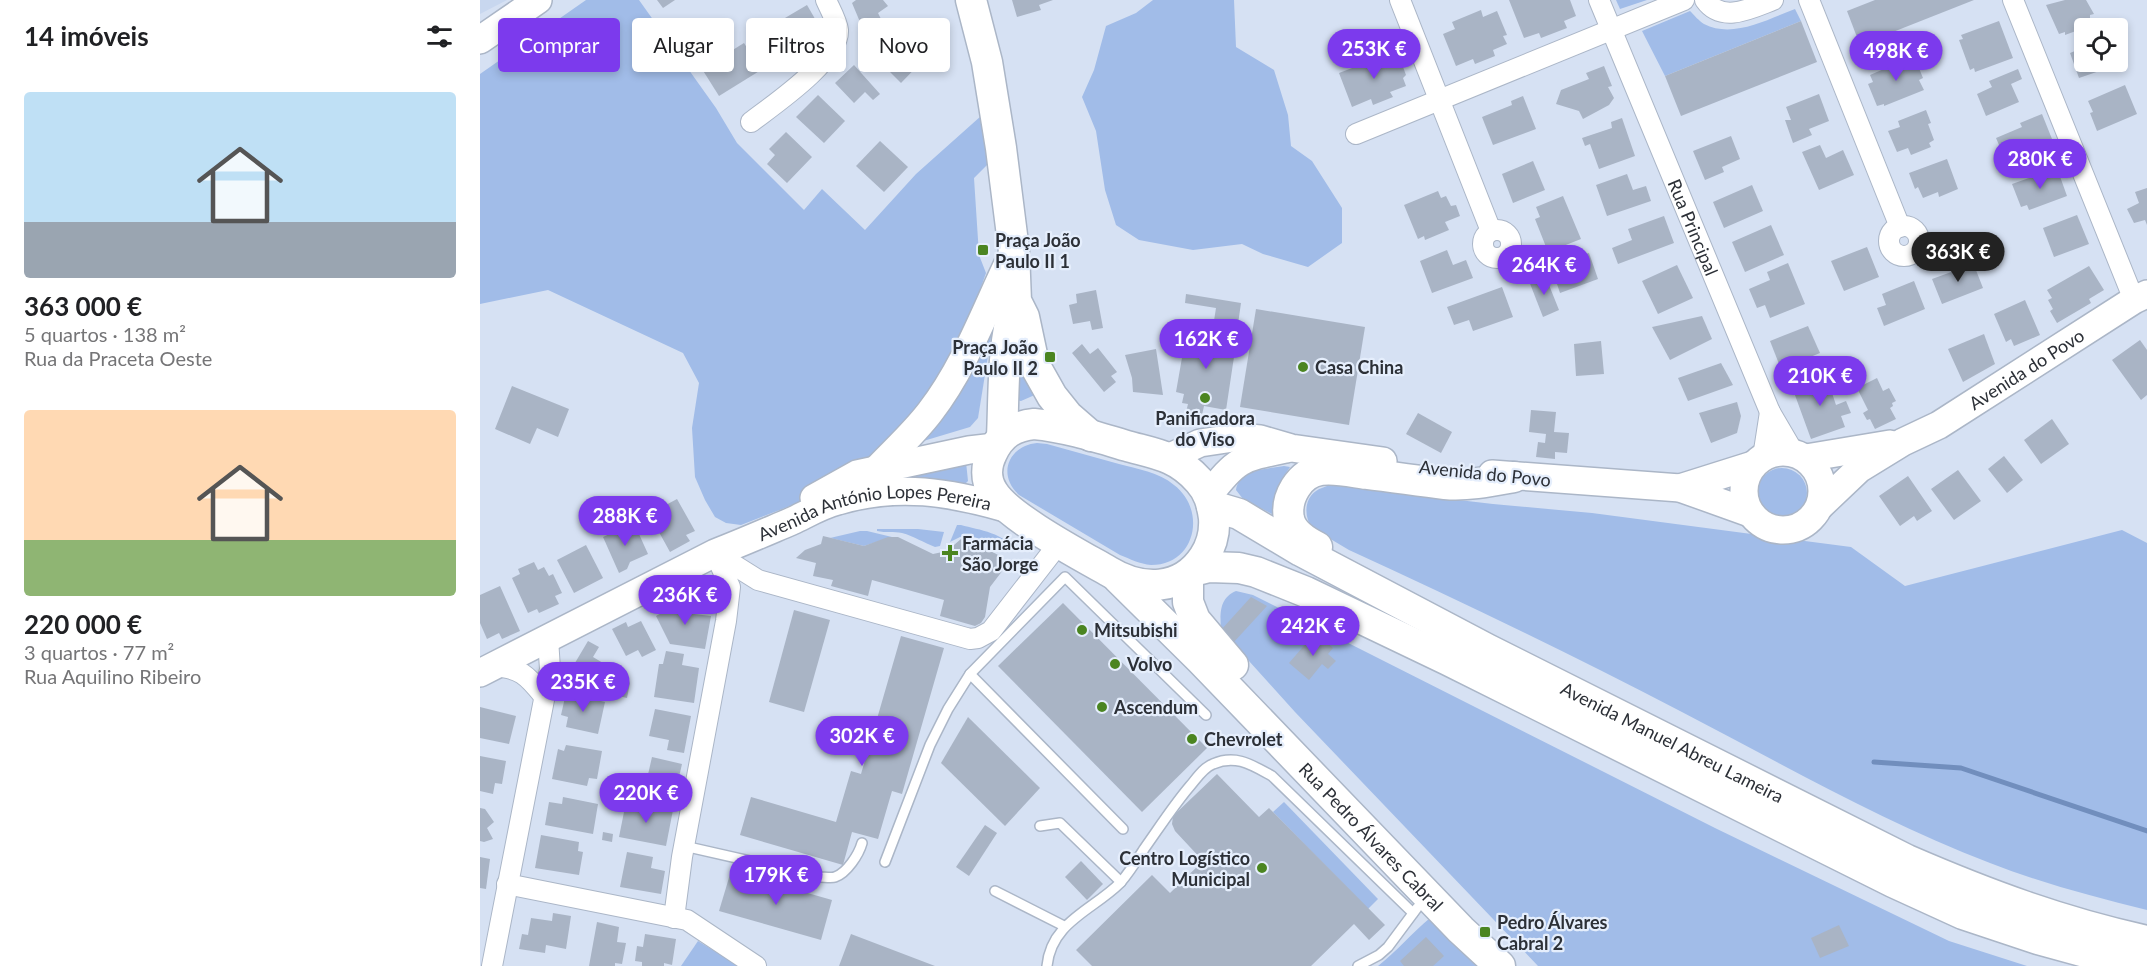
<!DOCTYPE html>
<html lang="pt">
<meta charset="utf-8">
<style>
:root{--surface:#fff;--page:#f2f2f2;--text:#202124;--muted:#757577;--accent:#7c3aed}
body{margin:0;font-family:Lato,sans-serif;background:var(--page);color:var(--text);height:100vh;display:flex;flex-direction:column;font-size:22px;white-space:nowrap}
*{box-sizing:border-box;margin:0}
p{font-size:20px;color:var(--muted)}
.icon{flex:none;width:33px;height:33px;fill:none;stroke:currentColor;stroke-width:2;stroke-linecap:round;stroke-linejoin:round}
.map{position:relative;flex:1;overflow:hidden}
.sheet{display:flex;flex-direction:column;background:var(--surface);width:480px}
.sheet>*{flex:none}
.hud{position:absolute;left:18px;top:18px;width:570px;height:54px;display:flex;gap:12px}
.buttons{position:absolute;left:1594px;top:18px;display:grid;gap:12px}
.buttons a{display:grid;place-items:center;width:54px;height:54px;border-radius:6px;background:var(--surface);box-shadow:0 3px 9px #0003;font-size:30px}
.price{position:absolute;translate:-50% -51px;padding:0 14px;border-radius:21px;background:var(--accent);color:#fff;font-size:20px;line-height:39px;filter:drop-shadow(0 2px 3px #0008)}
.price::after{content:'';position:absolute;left:50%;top:36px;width:18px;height:14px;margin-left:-9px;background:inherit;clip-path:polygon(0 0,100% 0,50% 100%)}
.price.on{background:#222;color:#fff}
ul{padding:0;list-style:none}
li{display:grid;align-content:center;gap:12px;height:318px;padding:0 24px}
li span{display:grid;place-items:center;height:186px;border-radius:6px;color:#555}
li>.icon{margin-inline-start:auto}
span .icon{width:108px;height:108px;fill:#fffc;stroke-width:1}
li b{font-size:26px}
h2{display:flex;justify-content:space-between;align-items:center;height:72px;padding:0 24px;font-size:26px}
.pill{padding:0 21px;border-radius:6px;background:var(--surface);box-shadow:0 3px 9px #0003;font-size:21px;line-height:54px}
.pill.on{background:var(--accent);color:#fff}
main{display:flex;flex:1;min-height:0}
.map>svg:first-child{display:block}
.built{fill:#c8d7ef}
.green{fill:#a1bce8}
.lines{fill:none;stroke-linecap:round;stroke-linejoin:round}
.stream{stroke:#718ebd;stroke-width:5}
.building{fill:#a9b4c5}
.lane-casing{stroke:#abb6c7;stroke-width:12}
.street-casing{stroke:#abb6c7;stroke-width:22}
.secondary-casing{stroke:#abb6c7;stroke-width:30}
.primary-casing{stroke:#abb6c7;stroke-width:33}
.lane{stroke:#fff;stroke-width:9}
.street{stroke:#fff;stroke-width:20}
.secondary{stroke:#fff;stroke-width:27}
.primary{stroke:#fff;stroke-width:30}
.poi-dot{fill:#4b8521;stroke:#e5eefc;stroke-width:2}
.labels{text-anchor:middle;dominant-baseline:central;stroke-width:4.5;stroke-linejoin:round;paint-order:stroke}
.street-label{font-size:18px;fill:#2c3037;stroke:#e5eefc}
.poi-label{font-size:18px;font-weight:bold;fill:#2c3037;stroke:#e5eefc;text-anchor:start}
</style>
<main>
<section class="sheet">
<h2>14 imóveis<svg class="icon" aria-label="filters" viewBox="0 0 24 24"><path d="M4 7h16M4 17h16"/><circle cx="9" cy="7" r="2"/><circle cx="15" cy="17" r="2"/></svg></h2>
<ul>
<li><span style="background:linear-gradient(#bfe0f5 70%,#9aa5b1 0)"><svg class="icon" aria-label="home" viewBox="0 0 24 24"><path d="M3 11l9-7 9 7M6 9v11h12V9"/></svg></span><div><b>363 000 €</b><p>5 quartos · 138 m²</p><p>Rua da Praceta Oeste</p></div></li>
<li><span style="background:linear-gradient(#ffd9b3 70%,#8fb573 0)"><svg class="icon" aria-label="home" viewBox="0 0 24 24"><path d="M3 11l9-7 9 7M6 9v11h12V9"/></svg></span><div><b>220 000 €</b><p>3 quartos · 77 m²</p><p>Rua Aquilino Ribeiro</p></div></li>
</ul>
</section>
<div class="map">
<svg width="1667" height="966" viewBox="0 0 1667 966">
<rect width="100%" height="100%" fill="#d6e1f3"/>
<!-- built -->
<polygon class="built" points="0,0 27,0 0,14"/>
<!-- green -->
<g class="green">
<polygon points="106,0 159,0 236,108 257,143 324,210 342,189 385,230 436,174 501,116 509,163 494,178 499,255 506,273 493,310 469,366 433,418 391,458 323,501 261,525 246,523 235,517 225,500 215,477 212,428 219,383 203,353 68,290 0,304 0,74"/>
<polygon points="673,0 754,0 756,47 794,70 808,115 811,146 832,161 862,208 862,243 828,267 783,254 762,244 713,250 659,240 636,225 625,190 616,131 602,97 614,70 626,26 656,13"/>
<polygon points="1136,0 1167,0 1140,9"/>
<path d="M1315,9L1321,21L1185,76L1162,31L1210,11C1214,15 1219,21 1224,24C1253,39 1288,19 1315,9Z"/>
<polygon points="513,325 498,418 490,427 440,442"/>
<polygon points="538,357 557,394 541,401 535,400"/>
<path d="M557,443L567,444C591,451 615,457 639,464C657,469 679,472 694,485C727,510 716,565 671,565C660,564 650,559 640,555L539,495C517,475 528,446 557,443Z"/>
<polygon points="486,462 488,481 484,485 444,478 397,479"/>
<path d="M804,466L810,467C799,483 793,494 792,514L763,499L756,490C759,469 787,469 804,466Z"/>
<circle cx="1302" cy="493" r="25"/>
<path d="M850,485L1013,504L1112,513L1371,547L1425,586L1642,530L1667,543V910C1614,897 1561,883 1510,863C1403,822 1302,764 1200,711C1092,655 981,601 869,550L832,528C824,517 824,499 836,491C840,488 845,487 850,485Z"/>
<path d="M477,525H481C499,530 526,533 534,551L515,548L490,535L480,537L470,542Z"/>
<path d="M397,529H438L464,532L460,546L455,547C444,543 434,536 422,533C414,531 406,533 397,531Z"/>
<polygon points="380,531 387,531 412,537 384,546 350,538"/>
<path d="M756,591L773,595L1235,828L1469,941L1547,966H1058L815,712L741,630C740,614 739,598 756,591Z"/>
<polygon points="804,802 898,899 888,909 793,812"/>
<path d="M950,918L1001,966H898C917,951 932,933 950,918Z"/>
<polygon points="218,941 259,966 201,966"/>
</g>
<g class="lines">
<!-- stream -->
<polyline class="stream" points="1394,762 1481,768 1667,831"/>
</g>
<!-- building -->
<g class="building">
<polygon points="177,0 195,0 183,8"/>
<polygon points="376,0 403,0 408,6 398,13 402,21 383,29 372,3"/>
<polygon points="532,0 573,0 559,5 561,10 537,17"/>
<polygon points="1029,0 1090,0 1096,16 1084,21 1087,28 1061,38 1059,33 1044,38"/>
<polygon points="1395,0 1494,0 1380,45 1367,11"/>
<polygon points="1585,0 1606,0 1614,14 1610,15 1610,21 1604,28 1585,35 1585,32 1579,34 1566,5"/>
<polygon points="327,5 338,24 339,41 307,60 288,28"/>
<polygon points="1001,10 1003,17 1017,11 1027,35 1023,36 1027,44 1013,50 1015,56 995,64 993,59 976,66 963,34 975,29 972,22"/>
<polygon points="1321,21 1337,62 1201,116 1185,76"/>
<polygon points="1519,21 1533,58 1495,72 1494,68 1490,70 1479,40 1483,39 1481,35"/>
<polygon points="425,31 449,54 421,83 399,61 403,57 395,50 412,32 418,38"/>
<polygon points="264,43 281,70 239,96 222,69"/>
<polygon points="1605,47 1605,62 1639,62 1640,64 1599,78 1590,53"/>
<polygon points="917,51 926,75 923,78 926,86 910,92 913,97 893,105 891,99 872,107 859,73"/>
<polygon points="1434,56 1443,78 1439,80 1444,90 1404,106 1404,104 1397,106 1388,84 1393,82 1390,75"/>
<polygon points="374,65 400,94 393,100 385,92 374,103 355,83"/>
<polygon points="1124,66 1132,86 1128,87 1134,98 1129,105 1103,119 1099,111 1076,104 1081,90 1109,79 1106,73"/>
<polygon points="1538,69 1542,79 1531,84 1539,102 1506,116 1497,94 1512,87 1509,81"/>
<polygon points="1645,85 1657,114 1617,131 1610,113 1613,112 1608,101"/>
<polygon points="1339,94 1349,121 1329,129 1332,135 1313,143 1305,120 1311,120 1306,107"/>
<polygon points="338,95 365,121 344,143 316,117"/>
<polygon points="1043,96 1056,129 1013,145 1002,117 1032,105 1031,101"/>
<polygon points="1446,110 1451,123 1448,124 1454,140 1449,143 1451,147 1431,155 1428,148 1417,152 1408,131 1420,127 1418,121"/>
<polygon points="1562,114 1576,149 1557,157 1554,155 1544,159 1546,163 1527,171 1520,153 1522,152 1516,138 1542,127 1540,123"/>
<polygon points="1142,118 1155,156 1119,169 1110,144 1105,146 1102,138 1132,128 1131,122"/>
<polygon points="306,132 332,157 307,183 287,164 295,155 289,149"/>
<polygon points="1251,136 1260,159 1242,167 1244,172 1225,180 1213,151"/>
<polygon points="400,141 428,167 404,192 376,166"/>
<polygon points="1340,145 1346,158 1363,150 1374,175 1339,190 1322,152"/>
<polygon points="1467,159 1478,189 1459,197 1458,192 1443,198 1438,187 1435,189 1429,173"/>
<polygon points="1053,161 1065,190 1033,203 1022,174"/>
<polygon points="1577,168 1587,196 1549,210 1547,205 1541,207 1532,184"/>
<polygon points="1147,174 1153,190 1166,186 1171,201 1127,216 1116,185"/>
<polygon points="1272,185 1283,211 1244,228 1233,202"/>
<polygon points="1667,188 1667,225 1665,220 1654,223 1647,209 1659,203 1655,192"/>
<polygon points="958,191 961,198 966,196 971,206 976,205 980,216 965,222 969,230 945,240 944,236 938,239 924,205"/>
<polygon points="1083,196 1101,239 1068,252 1055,219 1060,217 1056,207"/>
<polygon points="1597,215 1609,244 1574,257 1563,228"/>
<polygon points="1184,216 1194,243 1138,264 1132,248 1152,240 1148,229"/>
<polygon points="1291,225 1304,255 1265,272 1252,242"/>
<polygon points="1387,247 1399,277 1364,291 1351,261"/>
<polygon points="967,250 973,265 986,260 993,278 952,293 940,261"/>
<polygon points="1109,253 1118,279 1080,293 1071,266"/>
<polygon points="1492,260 1503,288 1462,304 1452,279 1474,271 1473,267"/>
<polygon points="1308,263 1325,304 1290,318 1285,305 1277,308 1269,289 1290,280 1287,272"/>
<polygon points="1197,265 1213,298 1178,314 1162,281"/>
<polygon points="1609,266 1624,290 1609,299 1611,303 1577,323 1570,311 1573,309 1568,300 1572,298 1567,290"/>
<polygon points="1065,275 1079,310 1063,317 1049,281"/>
<polygon points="1434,281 1445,309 1404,326 1397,308 1406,305 1402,294"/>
<polygon points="1022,287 1033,317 993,331 989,320 974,325 967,307"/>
<polygon points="616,290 623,328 612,330 610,321 593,324 589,305 597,303 596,294"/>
<polygon points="706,294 761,303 757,331 733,327 736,308 705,303"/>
<polygon points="1545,300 1560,335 1534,346 1531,339 1526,342 1514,314"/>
<polygon points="776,309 885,327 869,425 760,407"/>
<polygon points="1222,316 1232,339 1190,360 1172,327"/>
<polygon points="1328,326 1340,353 1301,369 1290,341"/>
<polygon points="707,329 757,337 746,410 724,406 722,415 706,412 708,404 702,403 704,394 696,392"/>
<polygon points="1504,334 1515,364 1483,382 1468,349"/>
<polygon points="1660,340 1667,350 1667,395 1661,400 1632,360"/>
<polygon points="1121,341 1124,374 1096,376 1094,344"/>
<polygon points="602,344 610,354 618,348 637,372 631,376 636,382 624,392 592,353"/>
<polygon points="676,349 683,395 653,392 652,378 645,355"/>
<polygon points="1241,363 1253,385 1208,401 1198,378"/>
<polygon points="1346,375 1356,405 1366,401 1371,413 1361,416 1365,427 1331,439 1312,387"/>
<polygon points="1397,378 1403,391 1409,388 1416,401 1412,403 1413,406 1410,408 1416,419 1395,429 1390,419 1387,420 1383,413 1388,410 1377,388"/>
<polygon points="32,386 89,409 78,437 57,428 50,444 15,429"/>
<polygon points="1257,402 1261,416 1257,433 1231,443 1219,413"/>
<polygon points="1051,410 1076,412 1074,432 1089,433 1087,453 1075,452 1075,459 1056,457 1058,442 1065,443 1066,434 1049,432"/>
<polygon points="938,413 972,432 961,453 926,434"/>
<polygon points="1572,419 1589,444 1561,464 1544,440"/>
<polygon points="1524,456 1543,480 1527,493 1508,469"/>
<polygon points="1478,470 1501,501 1474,520 1451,489"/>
<polygon points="1428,476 1452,511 1437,521 1434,516 1420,526 1399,496"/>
<polygon points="197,499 215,531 206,535 210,541 190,552 169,514"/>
<polygon points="154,523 168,554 150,562 147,569 139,573 123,537"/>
<polygon points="343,536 384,546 408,537 418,537 453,554 467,551 481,539 489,539 518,555 523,562 523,570 510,587 505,617 501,623 495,626 460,616 464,600 392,580 388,596 351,586 353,580 333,576 336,563 316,558 325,550 341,544"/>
<polygon points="106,545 123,578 94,593 77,560"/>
<polygon points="54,562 58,570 64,567 69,576 73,574 82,593 75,596 79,604 59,613 57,609 48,613 32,578 40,574 38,569"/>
<polygon points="20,586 40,631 22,639 19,633 7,639 0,623 0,595"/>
<polygon points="771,597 787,606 753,643 741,630"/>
<polygon points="209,598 214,614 231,616 225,649 190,644 176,616"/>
<polygon points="583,603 727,748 662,812 518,666"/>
<polygon points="314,610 350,620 324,712 289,702"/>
<polygon points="161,621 176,650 162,657 158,650 146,656 132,629 146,622 148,627"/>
<polygon points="835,633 853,648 848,654 856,661 848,669 842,664 829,680 809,663"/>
<polygon points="421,636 464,648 422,794 412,791 398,839 372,832 363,865 260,835 271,797 356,822 371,771 381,774"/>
<polygon points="108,641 119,647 113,657 128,666 119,681 107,674 103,681 89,673"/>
<polygon points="186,651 204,654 202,665 219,668 214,703 174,697 179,664 183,664"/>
<polygon points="141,672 150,683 147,698 130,694"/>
<polygon points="86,693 125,702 118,734 86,727 88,717 81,715"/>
<polygon points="0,707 36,716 29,744 0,738"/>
<polygon points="175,709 211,716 204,753 187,750 189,740 169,736"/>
<polygon points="488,717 560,788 525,826 461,763"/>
<polygon points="86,745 122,751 117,779 109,778 107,786 72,779 78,749 84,751"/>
<polygon points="0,756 26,761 22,784 15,783 13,794 0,791"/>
<polygon points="172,757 202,764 194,799 164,792"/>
<polygon points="737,774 779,817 789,808 793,812 905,925 889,940 874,924 831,966 612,966 596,950 672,875 690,893 723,861 695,831 692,824 693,816"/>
<polygon points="83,797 118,804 113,834 65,825 69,802 82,804"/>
<polygon points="146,802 193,810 186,846 139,837"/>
<polygon points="0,808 5,809 14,822 7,828 13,839 4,842 0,841"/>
<polygon points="505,825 517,833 489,876 476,867"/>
<polygon points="123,832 133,834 132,842 122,840"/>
<polygon points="61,835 99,842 98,851 103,852 99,875 55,868"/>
<polygon points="147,852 173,857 171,868 185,871 181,894 140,887"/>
<polygon points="0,857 10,859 6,889 0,888"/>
<polygon points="601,861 623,884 607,900 585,877"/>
<polygon points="251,871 352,900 341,940 239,911"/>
<polygon points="73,913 91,916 86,949 66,945 65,953 39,949 42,934 48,935 51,918 72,921"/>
<polygon points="117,922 139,927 137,942 146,943 142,964 135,963 135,966 109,966"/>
<polygon points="1359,925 1369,946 1340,958 1331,938"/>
<polygon points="165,934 196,939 192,965 184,963 184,966 162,966 162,962 155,961 157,946 163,947"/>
<polygon points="371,934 455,966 359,966"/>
<polygon points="946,937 964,956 953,966 924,966 920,961"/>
</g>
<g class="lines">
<!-- lane casing -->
<g class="lane-casing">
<g id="lane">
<polyline points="490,674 643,829"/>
<polyline points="560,826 580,823 641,882"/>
<path d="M204,846L340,877C344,877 352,878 355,877C367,873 379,854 382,843"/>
<polyline points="405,862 450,745 468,709 490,674 585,577 726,715"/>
<polyline points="515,891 584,926"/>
<path d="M567,966C571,922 613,910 640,883C649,873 657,860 664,849C679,828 693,806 710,786C716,779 724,767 733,764C756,754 772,765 792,776L933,913"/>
<polyline points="878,966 899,955 908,947 937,908"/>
</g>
</g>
<!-- street casing -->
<g class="street-casing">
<g id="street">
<polyline points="920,0 1011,231"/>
<path id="s1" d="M1119,0L1290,412L1314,453"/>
<path d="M1225,0C1242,24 1272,8 1293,0"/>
<polyline points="1329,0 1420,227"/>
<polyline points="1533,0 1654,300"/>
<path d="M271,122C293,105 360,60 358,30C357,21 350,9 346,0"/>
<polyline points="876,134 1204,0"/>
<circle cx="1424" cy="241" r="15"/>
<circle cx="1017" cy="244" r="14"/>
<polyline points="1283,457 1290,412"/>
<polyline points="235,553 278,580 490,639 498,638 511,631 580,542"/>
<path d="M14,666C40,668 47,675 63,695"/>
<polyline points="27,884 207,920 276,966"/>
<polyline points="194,918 202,857 246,621 250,587 235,553"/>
<polyline points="12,966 70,669 68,639"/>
</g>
</g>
<!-- secondary casing -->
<g class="secondary-casing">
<g id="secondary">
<polyline points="0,40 58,0"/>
<circle cx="1303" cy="491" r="39"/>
<polyline points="688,458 720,443 760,437 780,439 811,448 903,461"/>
<polyline points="1326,458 1410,444"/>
<path d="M396,470C414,451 434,433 450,412C487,364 507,305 534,251"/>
<polyline points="1012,474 1200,488 1270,513"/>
<polyline points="1200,488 1273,465"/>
<path d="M729,495C757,458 762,458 806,449"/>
<polyline points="334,498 377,474 489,450 515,447"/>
<path id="s2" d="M1340,506L1379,469L1423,442L1459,425L1654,300L1667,294"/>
<path id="s3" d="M0,673L235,553C261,543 286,532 312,521C327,514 342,505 358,501C418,483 470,492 529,509"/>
</g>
</g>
<!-- primary casing -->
<g class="primary-casing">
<g id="primary">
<polyline points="491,0 507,62 521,148 534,251 536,301 544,317 554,364 572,396 588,416 611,436"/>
<path d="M554,424C586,427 617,437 647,446C661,450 677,453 690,459C701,464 711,472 719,481C729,492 732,504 734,518C735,533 732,545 724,557C701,592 661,591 628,571C600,555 528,517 513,492C505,480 506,465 512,453C521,434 534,426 554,424Z"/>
<path d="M522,437C524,395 522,343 535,304"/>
<path id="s4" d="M732,506L759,514L821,551L1007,649L1427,860C1508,895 1581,922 1667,941"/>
<path d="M837,547C825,541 812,533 809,519C805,498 819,473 841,470C856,468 872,472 887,474C913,477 939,481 965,484C988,486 1012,481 1034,477"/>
<polyline points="713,571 729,567 759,568 776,572 826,592 968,660 1413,882 1483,914 1558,939 1656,966"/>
<polyline points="708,576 708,602 715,620 753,665"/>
<path id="s5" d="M638,578L721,660L981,930L1020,966"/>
</g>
</g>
<!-- lane -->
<use href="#lane" class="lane"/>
<!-- street -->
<use href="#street" class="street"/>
<!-- secondary -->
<use href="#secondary" class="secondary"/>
<!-- primary -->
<use href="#primary" class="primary"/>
</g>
<!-- markers -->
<g class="poi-dot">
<rect x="497" y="244" width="12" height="12" rx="3"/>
<rect x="564" y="351" width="12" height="12" rx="3"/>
<circle cx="823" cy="367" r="6"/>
<circle cx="725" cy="398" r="6"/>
<path d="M467 544h6v6h6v6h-6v6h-6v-6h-6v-6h6z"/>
<circle cx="602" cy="630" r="6"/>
<circle cx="635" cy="664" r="6"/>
<circle cx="622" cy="707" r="6"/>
<circle cx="712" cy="739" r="6"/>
<circle cx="782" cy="868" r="6"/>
<rect x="999" y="926" width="12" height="12" rx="3"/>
</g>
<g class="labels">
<!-- street labels -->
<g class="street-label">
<text stroke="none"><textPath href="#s1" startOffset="246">Rua Principal</textPath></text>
<text stroke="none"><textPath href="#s2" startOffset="249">Avenida do Povo</textPath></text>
<text transform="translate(1005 473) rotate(6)">Avenida do Povo</text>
<text stroke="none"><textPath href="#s3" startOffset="432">Avenida António Lopes Pereira</textPath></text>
<text stroke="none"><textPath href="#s4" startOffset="518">Avenida Manuel Abreu Lameira</textPath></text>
<text stroke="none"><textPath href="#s5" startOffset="362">Rua Pedro Álvares Cabral</textPath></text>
</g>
<!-- poi labels -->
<g class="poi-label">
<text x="515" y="240">Praça João<tspan x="515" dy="21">Paulo II 1</tspan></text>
<text x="558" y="347" text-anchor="end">Praça João<tspan x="558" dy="21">Paulo II 2</tspan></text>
<text x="835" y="367">Casa China</text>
<text x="725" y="418" text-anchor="middle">Panificadora<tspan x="725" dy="21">do Viso</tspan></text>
<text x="482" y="543">Farmácia<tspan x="482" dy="21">São Jorge</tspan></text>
<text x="614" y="630">Mitsubishi</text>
<text x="647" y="664">Volvo</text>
<text x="634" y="707">Ascendum</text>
<text x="724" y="739">Chevrolet</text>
<text x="770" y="858" text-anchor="end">Centro Logístico<tspan x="770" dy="21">Municipal</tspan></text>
<text x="1017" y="922">Pedro Álvares<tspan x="1017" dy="21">Cabral 2</tspan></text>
</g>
</g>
</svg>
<div class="buttons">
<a><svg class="icon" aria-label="locate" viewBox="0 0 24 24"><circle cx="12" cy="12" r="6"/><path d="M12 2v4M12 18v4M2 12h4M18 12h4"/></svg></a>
</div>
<b class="price" style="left:894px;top:80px">253K €</b>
<b class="price" style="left:1416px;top:82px">498K €</b>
<b class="price" style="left:1560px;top:190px">280K €</b>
<b class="price on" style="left:1478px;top:283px">363K €</b>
<b class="price" style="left:1064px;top:296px">264K €</b>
<b class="price" style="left:726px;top:370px">162K €</b>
<b class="price" style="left:1340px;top:407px">210K €</b>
<b class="price" style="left:145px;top:547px">288K €</b>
<b class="price" style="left:205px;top:626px">236K €</b>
<b class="price" style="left:833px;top:657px">242K €</b>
<b class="price" style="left:103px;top:713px">235K €</b>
<b class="price" style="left:382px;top:767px">302K €</b>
<b class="price" style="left:166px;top:824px">220K €</b>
<b class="price" style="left:296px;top:906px">179K €</b>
<div class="hud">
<a class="pill on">Comprar</a>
<a class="pill">Alugar</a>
<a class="pill">Filtros</a>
<a class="pill">Novo</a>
</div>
</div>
</main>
